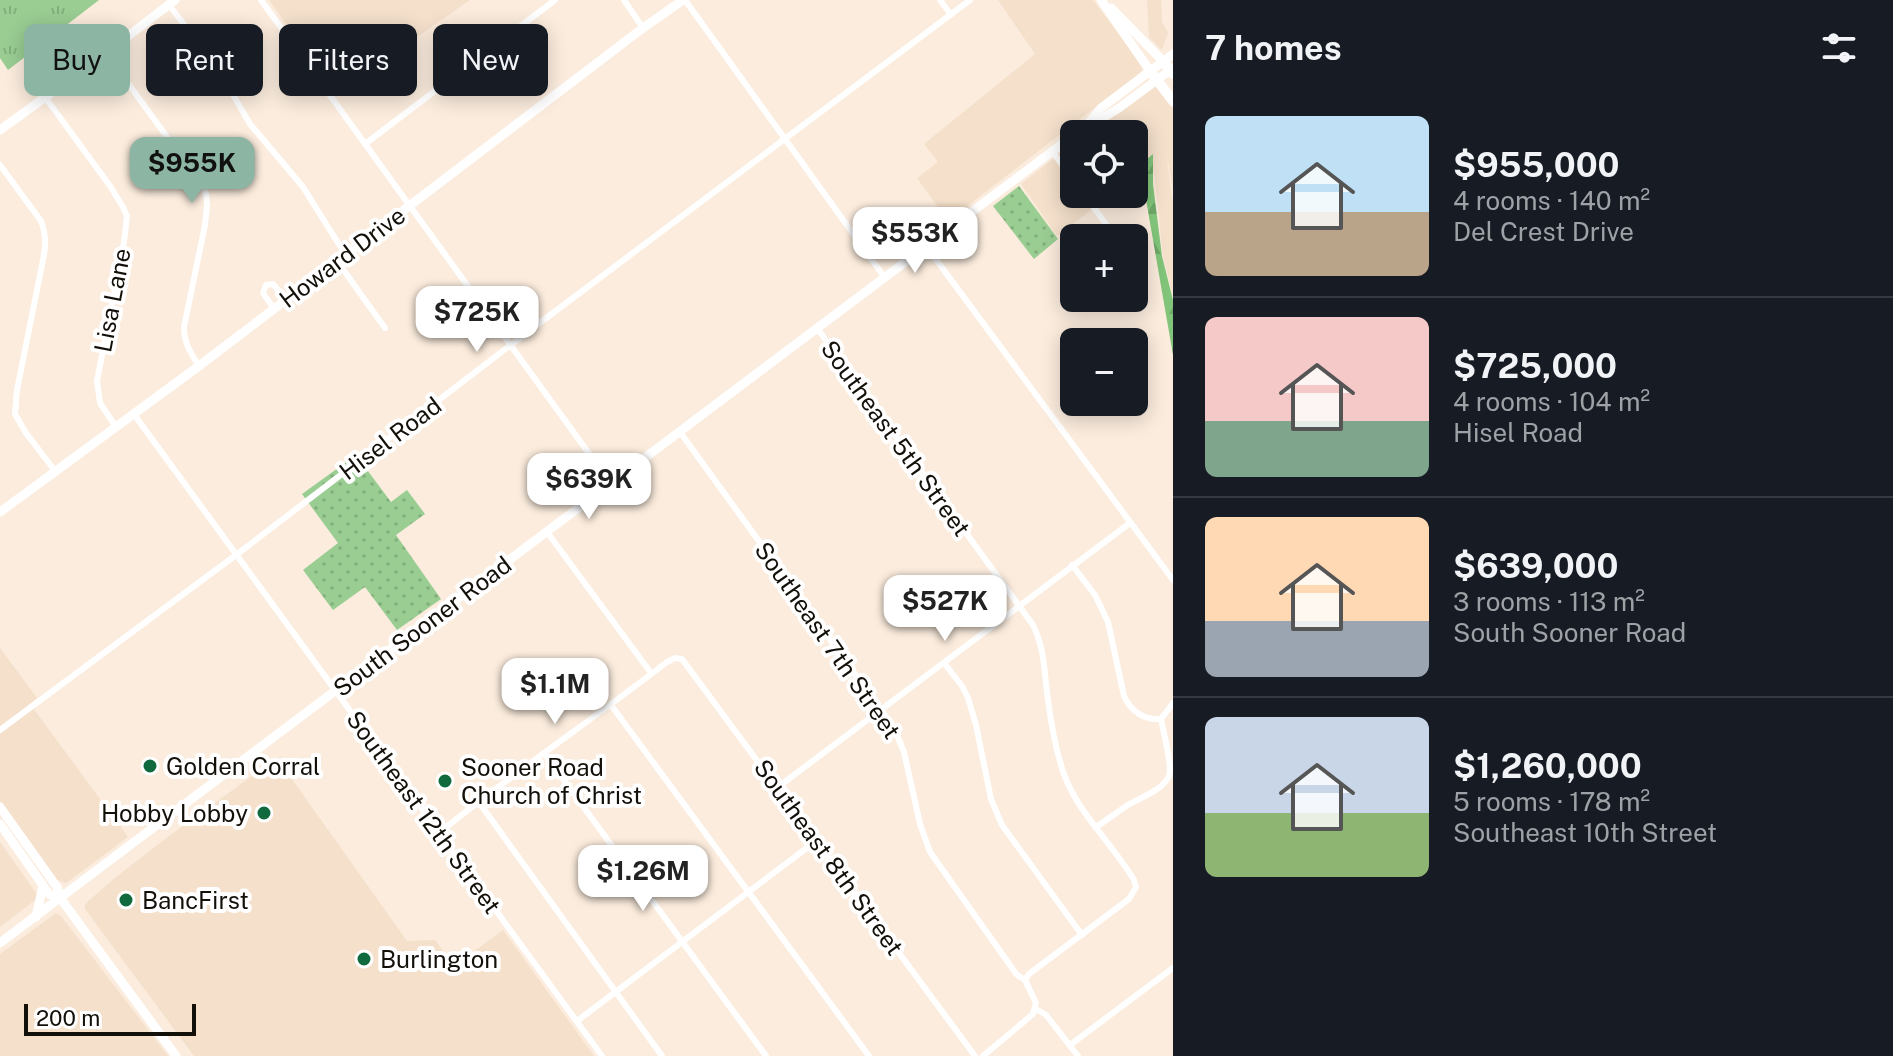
<!DOCTYPE html>
<meta charset="utf-8">
<style>
:root{--surface:#171b24;--page:#20242c;--text:#f1f3f6;--muted:#9ea1a6;--line:#363941;--accent:#8cb5a3}
body{margin:0;font-family:"Public Sans",sans-serif;background:var(--page);color:var(--text);height:100vh;display:flex;flex-direction:column;font-size:30px;white-space:nowrap}
*{box-sizing:border-box;margin:0}
p{font-size:26px;color:var(--muted)}
.icon{flex:none;width:44px;height:44px;fill:none;stroke:currentColor;stroke-width:2;stroke-linecap:round;stroke-linejoin:round}
.map{position:relative;flex:1;overflow:hidden}
.side{display:flex;flex-direction:column;background:var(--surface);width:720px}
.side>*{flex:none}
.banner{position:absolute;left:24px;top:24px;width:760px;height:72px;display:flex;gap:16px}
.fabs{position:absolute;left:1060px;top:120px;display:grid;gap:16px}
.fabs a{display:grid;place-items:center;width:88px;height:88px;border-radius:12px;background:var(--surface);box-shadow:0 4px 20px #0003;font-size:40px}
.scale{position:absolute;left:24px;bottom:20px;width:172px;box-sizing:border-box;padding-left:8px;border:4px solid #130f09;border-top:0;font-size:22px;line-height:28px;white-space:nowrap;color:#130f09;-webkit-text-stroke:6px #fff;paint-order:stroke}
.price{position:absolute;translate:-50% -68px;padding:0 18px;border-radius:16px;background:#fff;color:#222;font-size:26px;line-height:52px;filter:drop-shadow(0 2px 4px #0008)}
.price::after{content:'';position:absolute;left:50%;top:48px;width:24px;height:18px;margin-left:-12px;background:inherit;clip-path:polygon(0 0,100% 0,50% 100%)}
.price.on{background:var(--accent);color:#111}
ul{padding:0;list-style:none}
li{display:flex;align-items:center;gap:24px;height:200px;padding:0 32px}
li+li{border-top:2px solid var(--line)}
li span{display:grid;place-items:center;flex:none;width:224px;height:160px;border-radius:12px;color:#555}
li>.icon{margin-inline-start:auto}
span .icon{width:96px;height:96px;fill:#fffc;stroke-width:1}
li b{font-size:34px}
h2{display:flex;justify-content:space-between;align-items:center;height:96px;padding:0 32px;font-size:34px}
.chip{padding:0 28px;border-radius:12px;background:var(--surface);box-shadow:0 4px 20px #0003;font-size:28px;line-height:72px}
.chip.on{background:var(--accent);color:#111}
main{display:flex;flex:1;min-height:0}
.map>svg:first-child{display:block}
.built{fill:#f4e0cb}
.grass{fill:url(#grass-dots)}
.forest{fill:url(#forest-firs)}
.park{fill:url(#park-tufts)}
.lines{fill:none;stroke-linecap:round;stroke-linejoin:round}
.street{stroke:#fff;stroke-width:6}
.secondary{stroke:#fff;stroke-width:9}
.primary{stroke:#fff;stroke-width:10}
.poi-dot{fill:#116a3d;stroke:#fff;stroke-width:3}
.labels{text-anchor:middle;dominant-baseline:central;stroke-width:8;stroke-linejoin:round;paint-order:stroke}
.street-label{font-size:24px;fill:#130f09;stroke:#fff}
.poi-label{font-size:24px;fill:#130f09;stroke:#fff;text-anchor:start}
</style>
<main>
<div class="map">
<svg width="1173" height="1056" viewBox="0 0 1173 1056">
<defs>
<pattern id="grass-dots" width="8" height="8" patternUnits="userSpaceOnUse" patternTransform="scale(2)"><rect width="8" height="8" fill="#99cd92"/><path d="M2 2h.1M6 6h.1" fill="none" stroke="#83af7d" stroke-width="1.8" stroke-linecap="round"/></pattern>
<pattern id="forest-firs" width="22" height="20" patternUnits="userSpaceOnUse" patternTransform="scale(2)"><rect width="22" height="20" fill="#82c57a"/><path d="M5 1l3.5 6h-7zM16 11l3.5 6h-7z" fill="#6fa868"/></pattern>
<pattern id="park-tufts" width="24" height="20" patternUnits="userSpaceOnUse" patternTransform="scale(2)"><rect width="24" height="20" fill="#99cd92"/><path d="M3 7l-1-3M5 7V3M7 7l1-3M15 17l-1-3M17 17v-4M19 17l1-3" fill="none" stroke="#83af7d"/></pattern>
</defs>
<rect width="100%" height="100%" fill="#fbecdd"/>
<!-- built -->
<g class="built">
<polygon points="269,0 470,0 335,94"/>
<polygon points="998,0 1093,0 1143,67 1141,71 1137,75 948,221 917,178 938,162 924,144 1035,54"/>
<polygon points="1147,0 1161,0 1162,22 1168,33 1162,50 1149,37"/>
<polygon points="1154,87 1156,87 1173,109 1173,191 1166,151 1173,204 1173,297 1163,255 1152,155 1134,168 1134,134 1087,134"/>
<polygon points="1074,143 1074,194 1101,194 1093,200 1096,206 1057,236 1021,184"/>
<polygon points="0,648 37,698 30,704 128,837 66,883 57,880 0,801"/>
<polygon points="277,758 407,941 435,940 454,966 503,930 594,1056 194,1056 85,909 85,904 116,877 169,836"/>
<polygon points="0,842 39,897 0,927"/>
<polygon points="56,913 61,916 168,1056 0,1056 0,954"/>
</g>
<!-- grass -->
<g class="grass">
<polygon points="1019,186 1058,239 1034,259 993,206"/>
<polygon points="356,455 391,502 407,490 425,514 396,535 441,599 397,630 365,587 333,610 303,570 338,543 302,494"/>
</g>
<!-- forest -->
<polygon class="forest" points="1153,154 1153,184 1162,256 1173,300 1173,355 1140,165"/>
<!-- park -->
<polygon class="park" points="0,0 99,0 8,70 0,58"/>
<g class="lines">
<!-- street -->
<g class="street">
<polyline points="261,0 611,484"/>
<polyline points="624,0 643,28"/>
<polyline points="685,0 885,278"/>
<polyline points="940,0 951,15"/>
<polyline points="169,5 217,67 250,124 303,187 345,254"/>
<path d="M106,53L202,185L206,194L207,205L205,225L184,327C184,343 190,352 199,366"/>
<polyline points="45,97 110,186 123,207 127,216 124,242 97,381 100,403 116,427"/>
<polyline points="365,144 555,0"/>
<polyline points="1052,151 1074,181"/>
<path d="M0,165L41,221C46,235 46,245 43,260L17,390L15,414L26,433L55,471"/>
<polyline points="1084,194 1116,238"/>
<polyline points="926,246 1173,580"/>
<polyline points="337,261 385,328"/>
<polyline points="1134,262 1135,264"/>
<polyline points="274,309 263,293 266,285 273,284 286,300"/>
<path d="M817,328L1033,625C1044,647 1044,668 1047,692C1050,716 1054,742 1061,765C1073,809 1111,841 1134,880L1136,887L1129,899L1029,974L1025,980L1036,1003L1033,1014L983,1056"/>
<polyline points="133,413 602,1056"/>
<polyline points="680,432 894,728 904,752 920,824 930,852 1017,975 1025,980"/>
<polyline points="547,532 651,673"/>
<path d="M1072,565L1095,595L1108,622L1124,696C1131,711 1143,720 1161,719"/>
<polyline points="944,663 962,686 968,698 976,725 991,799 1002,825 1082,935"/>
<polyline points="611,705 869,1056"/>
<polyline points="1161,719 1173,703"/>
<polyline points="0,730 236,555 533,328 970,0"/>
<polyline points="544,753 766,1056"/>
<polyline points="778,787 1130,523"/>
<polyline points="478,801 662,1056"/>
<path d="M1096,827C1107,820 1117,812 1128,805C1141,797 1162,791 1169,776C1173,768 1163,730 1161,719"/>
<path d="M439,833C513,773 592,720 667,662L675,658L682,659L975,1056"/>
<polyline points="1036,1009 1046,1015 1078,1056"/>
<polyline points="577,1021 816,841"/>
<polyline points="1070,1045 1173,968"/>
</g>
<!-- secondary -->
<g class="secondary">
<polyline points="1101,0 1150,71"/>
<polyline points="1111,8 1163,61"/>
<polyline points="1087,125 1101,108 1173,54"/>
<polyline points="0,130 106,53 175,0"/>
<polyline points="1076,134 1119,108 1173,68"/>
<polyline points="0,512 199,366 643,28 683,0"/>
<polyline points="0,807 57,887 61,899 176,1056"/>
<polyline points="0,824 49,894 61,899"/>
<polyline points="36,917 43,886"/>
<polyline points="0,943 1074,135"/>
</g>
<!-- primary -->
<g class="primary">
<polyline points="1163,61 1173,74"/>
<polyline points="1150,71 1173,101"/>
</g>
</g>
<!-- markers -->
<g class="poi-dot">
<circle cx="150" cy="766" r="8"/>
<circle cx="445" cy="781" r="8"/>
<circle cx="264" cy="813" r="8"/>
<circle cx="126" cy="900" r="8"/>
<circle cx="364" cy="959" r="8"/>
</g>
<g class="labels">
<!-- street labels -->
<g class="street-label">
<text transform="translate(342 257) rotate(-37)">Howard Drive</text>
<text transform="translate(112 300) rotate(-79)">Lisa Lane</text>
<text transform="translate(390 438) rotate(-37)">Hisel Road</text>
<text transform="translate(896 438) rotate(54)">Southeast 5th Street</text>
<text transform="translate(422 626) rotate(-37)">South Sooner Road</text>
<text transform="translate(828 640) rotate(55)">Southeast 7th Street</text>
<text transform="translate(424 812) rotate(54)">Southeast 12th Street</text>
<text transform="translate(829 857) rotate(54)">Southeast 8th Street</text>
</g>
<!-- poi labels -->
<g class="poi-label">
<text x="166" y="766">Golden Corral</text>
<text x="461" y="767">Sooner Road<tspan x="461" dy="28">Church of Christ</tspan></text>
<text x="248" y="813" text-anchor="end">Hobby Lobby</text>
<text x="142" y="900">BancFirst</text>
<text x="380" y="959">Burlington</text>
</g>
</g>
</svg>
<div class="fabs">
<a><svg class="icon" aria-label="locate" viewBox="0 0 24 24"><circle cx="12" cy="12" r="6"/><path d="M12 2v4M12 18v4M2 12h4M18 12h4"/></svg></a>
<a>+</a>
<a>−</a>
</div>
<div class="scale">200 m</div>
<b class="price on" style="left:192px;top:205px">$955K</b>
<b class="price" style="left:915px;top:275px">$553K</b>
<b class="price" style="left:477px;top:354px">$725K</b>
<b class="price" style="left:589px;top:521px">$639K</b>
<b class="price" style="left:945px;top:643px">$527K</b>
<b class="price" style="left:555px;top:726px">$1.1M</b>
<b class="price" style="left:643px;top:913px">$1.26M</b>
<div class="banner">
<a class="chip on">Buy</a>
<a class="chip">Rent</a>
<a class="chip">Filters</a>
<a class="chip">New</a>
</div>
</div>
<section class="side">
<h2>7 homes<svg class="icon" aria-label="filters" viewBox="0 0 24 24"><path d="M4 7h16M4 17h16"/><circle cx="9" cy="7" r="2"/><circle cx="15" cy="17" r="2"/></svg></h2>
<ul>
<li><span style="background:linear-gradient(#bfe0f5 60%,#b9a48a 0)"><svg class="icon" aria-label="home" viewBox="0 0 24 24"><path d="M3 11l9-7 9 7M6 9v11h12V9"/></svg></span><div><b>$955,000</b><p>4 rooms · 140 m²</p><p>Del Crest Drive</p></div></li>
<li><span style="background:linear-gradient(#f6c9c9 65%,#7fa58c 0)"><svg class="icon" aria-label="home" viewBox="0 0 24 24"><path d="M3 11l9-7 9 7M6 9v11h12V9"/></svg></span><div><b>$725,000</b><p>4 rooms · 104 m²</p><p>Hisel Road</p></div></li>
<li><span style="background:linear-gradient(#ffd9b3 65%,#9aa5b1 0)"><svg class="icon" aria-label="home" viewBox="0 0 24 24"><path d="M3 11l9-7 9 7M6 9v11h12V9"/></svg></span><div><b>$639,000</b><p>3 rooms · 113 m²</p><p>South Sooner Road</p></div></li>
<li><span style="background:linear-gradient(#c9d6e8 60%,#8fb573 0)"><svg class="icon" aria-label="home" viewBox="0 0 24 24"><path d="M3 11l9-7 9 7M6 9v11h12V9"/></svg></span><div><b>$1,260,000</b><p>5 rooms · 178 m²</p><p>Southeast 10th Street</p></div></li>
</ul>
</section>
</main>
